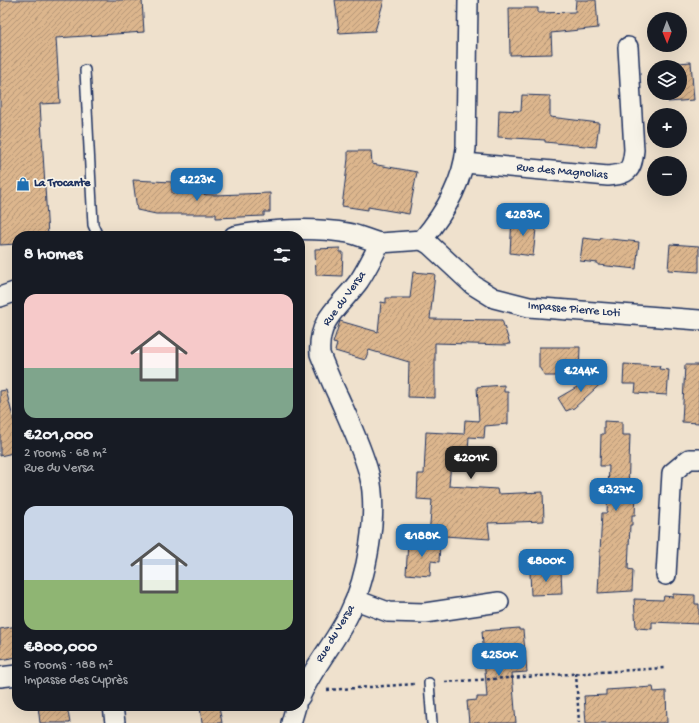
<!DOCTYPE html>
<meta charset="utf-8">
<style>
:root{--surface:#171b24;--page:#20242c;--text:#f1f3f6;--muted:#9ea1a6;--accent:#1f6fb2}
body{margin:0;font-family:"Gochi Hand",sans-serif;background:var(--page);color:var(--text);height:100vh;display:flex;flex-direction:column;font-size:15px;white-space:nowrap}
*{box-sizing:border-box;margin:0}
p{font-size:13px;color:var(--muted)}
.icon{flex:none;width:22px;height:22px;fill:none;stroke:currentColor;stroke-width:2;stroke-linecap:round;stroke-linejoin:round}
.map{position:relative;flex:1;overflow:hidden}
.sheet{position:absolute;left:12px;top:231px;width:293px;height:480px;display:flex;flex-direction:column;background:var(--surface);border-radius:16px;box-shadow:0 4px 16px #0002}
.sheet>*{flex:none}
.needle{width:26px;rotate:179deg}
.buttons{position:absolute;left:647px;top:12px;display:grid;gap:8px}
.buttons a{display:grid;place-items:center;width:40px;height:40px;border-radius:50%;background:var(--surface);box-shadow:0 4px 16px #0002;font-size:20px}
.price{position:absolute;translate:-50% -34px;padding:0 9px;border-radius:8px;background:var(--accent);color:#fff;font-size:13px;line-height:26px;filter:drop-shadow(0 1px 2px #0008)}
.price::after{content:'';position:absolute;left:50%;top:24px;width:12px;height:9px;margin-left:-6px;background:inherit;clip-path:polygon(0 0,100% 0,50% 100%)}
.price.current{background:#222;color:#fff}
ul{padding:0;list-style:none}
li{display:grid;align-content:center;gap:8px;height:212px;padding:0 12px}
li span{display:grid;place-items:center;height:124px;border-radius:12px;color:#555}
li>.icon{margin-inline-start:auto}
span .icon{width:72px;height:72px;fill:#fffc;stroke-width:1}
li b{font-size:17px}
h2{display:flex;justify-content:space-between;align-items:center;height:48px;padding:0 12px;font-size:17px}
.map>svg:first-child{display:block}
.building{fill:url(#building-hatch);stroke:#1b2f5e}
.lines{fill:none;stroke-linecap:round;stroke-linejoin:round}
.lane-casing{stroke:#1b2f5e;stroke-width:12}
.street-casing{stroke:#1b2f5e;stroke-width:22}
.path{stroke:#1b2f5e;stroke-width:2.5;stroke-dasharray:3 3;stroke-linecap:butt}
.lane{stroke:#f7f3e8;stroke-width:9}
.street{stroke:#f7f3e8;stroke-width:19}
.labels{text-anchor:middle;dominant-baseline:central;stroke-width:3.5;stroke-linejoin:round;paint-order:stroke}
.street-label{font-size:12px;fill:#1b2f5e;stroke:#f7f3e8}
.poi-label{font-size:12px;font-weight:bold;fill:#1b2f5e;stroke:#f7f3e8;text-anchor:start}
</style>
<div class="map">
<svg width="699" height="723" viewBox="0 0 699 723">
<defs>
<pattern id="building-hatch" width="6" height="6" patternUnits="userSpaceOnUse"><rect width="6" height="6" fill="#dcb68d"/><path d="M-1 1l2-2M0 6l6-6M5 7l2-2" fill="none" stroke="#b29476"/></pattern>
</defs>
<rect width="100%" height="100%" fill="#efe1cd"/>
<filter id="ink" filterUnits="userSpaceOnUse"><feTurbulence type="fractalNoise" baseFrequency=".025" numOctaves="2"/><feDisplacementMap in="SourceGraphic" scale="8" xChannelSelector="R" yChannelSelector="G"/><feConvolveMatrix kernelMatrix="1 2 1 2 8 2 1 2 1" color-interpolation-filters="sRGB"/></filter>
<g filter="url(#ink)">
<!-- building -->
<g class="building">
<polygon points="0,0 142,0 144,32 56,38 60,103 40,104 48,236 17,236 17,244 0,245"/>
<polygon points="335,0 384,0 375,31 339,33"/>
<polygon points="576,0 596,0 598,28 551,33 552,54 510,55 509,8 538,8 538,13 575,12"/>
<polygon points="691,62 694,100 668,102 667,93 680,93 680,67 665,67 665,64"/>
<polygon points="522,95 550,96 550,117 599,123 596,147 545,142 545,140 498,137 499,110 521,111"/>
<polygon points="348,151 371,151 372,164 417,172 409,214 368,207 368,210 342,206 348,159"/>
<polygon points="133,180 172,182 172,193 215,195 270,193 270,212 264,212 264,216 216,218 216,214 156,214 137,210"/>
<polygon points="512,218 537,220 533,256 510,253"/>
<polygon points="583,238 600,240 601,238 639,242 636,269 598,265 598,263 580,261"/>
<polygon points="670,244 699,246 699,272 668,270"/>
<polygon points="340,248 340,252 343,252 342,276 316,275 315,249"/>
<polygon points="413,272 435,274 430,319 502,320 510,344 507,344 507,345 435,343 435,398 408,397 409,362 369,350 365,360 335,351 337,344 333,343 340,321 378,332 381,302 386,303 386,298 410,298"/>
<polygon points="539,347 580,347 579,376 545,376 539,367"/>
<polygon points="624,364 660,366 659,369 669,370 667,395 635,393 636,384 623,384"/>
<polygon points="685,365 699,365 699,423 682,422"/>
<polygon points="601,373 606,379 574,408 566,411 558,398"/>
<polygon points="504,385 504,392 508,392 508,424 485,426 484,438 469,437 468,451 452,450 449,486 497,489 498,494 543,492 544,521 488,523 490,539 429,535 432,500 417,499 418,474 424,474 426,432 464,434 465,420 479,421 477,387"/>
<polygon points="6,390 17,433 17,452 0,456 0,391"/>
<polygon points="604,421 622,422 622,435 630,435 628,493 636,493 635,515 632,515 632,525 630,525 628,569 633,570 632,591 598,593 602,513 607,513 609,466 600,466 601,434 604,434"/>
<polygon points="408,542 440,544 439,562 431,561 430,576 406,574"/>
<polygon points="561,570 562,594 531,595 530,572"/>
<polygon points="673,594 695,595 695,604 699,604 699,624 652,622 652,629 636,628 634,599 663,600 664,596 673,597"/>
<polygon points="17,626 17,657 0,660 0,629"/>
<polygon points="519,628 519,630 523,630 527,672 512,673 516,723 469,723 467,701 477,700 477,697 487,697 482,631"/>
<polygon points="653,687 654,692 666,691 667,723 586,723 584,696 606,695 606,690"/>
<polygon points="38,706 67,706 70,723 40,723"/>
<polygon points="200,706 219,706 222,723 202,723"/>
</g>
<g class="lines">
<!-- lane casing -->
<g class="lane-casing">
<g id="lane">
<polyline points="85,70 93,225 98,236"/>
<polyline points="429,683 432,723"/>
</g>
</g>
<!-- street casing -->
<g class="street-casing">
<g id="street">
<path d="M465,163L608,176C628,174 632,171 634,150L628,47"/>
<path d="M234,236C267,229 315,227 348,233C358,235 369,240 380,243"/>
<polyline points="422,240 430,245 473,285 494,298 529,307 699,320"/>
<polyline points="0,297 17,291"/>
<polyline points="666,575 672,473 689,459 699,459"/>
<polyline points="356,600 388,612 425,613 499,602"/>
<polyline points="0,677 17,675"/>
<path d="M300,697C313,667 335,643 349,614C367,578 379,513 369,474C362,448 350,423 339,398C332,384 326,369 320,354C317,318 341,306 359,281C367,269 373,256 380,243L422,240C444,214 463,182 466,148L468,0"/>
<polyline points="113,706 115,723"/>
<polyline points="291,723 296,706"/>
</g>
</g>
<!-- path -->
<g class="path">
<polyline points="576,673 579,723"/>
<polyline points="445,682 664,668"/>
<polyline points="327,690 414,684"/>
</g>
<!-- lane -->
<use href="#lane" class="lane"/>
<!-- street -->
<use href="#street" class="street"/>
</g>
</g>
<!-- icons -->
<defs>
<g id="shop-bare" transform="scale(1.08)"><path d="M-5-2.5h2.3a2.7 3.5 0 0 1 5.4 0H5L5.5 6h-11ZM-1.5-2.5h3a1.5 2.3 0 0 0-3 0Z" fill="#1f6fb2" stroke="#f7f3e8" stroke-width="2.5" paint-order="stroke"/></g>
</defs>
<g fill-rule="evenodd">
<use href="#shop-bare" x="23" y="184"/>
</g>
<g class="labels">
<!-- street labels -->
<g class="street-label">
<text transform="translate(562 172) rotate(5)">Rue des Magnolias</text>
<text transform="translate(345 299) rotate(-54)">Rue du Versa</text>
<text transform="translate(574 310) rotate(5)">Impasse Pierre Loti</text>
<text transform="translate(336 634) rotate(-59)">Rue du Versa</text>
</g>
<!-- poi labels -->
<g class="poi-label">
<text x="34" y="184">La Trocante</text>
</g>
</g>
</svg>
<div class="buttons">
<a><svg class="needle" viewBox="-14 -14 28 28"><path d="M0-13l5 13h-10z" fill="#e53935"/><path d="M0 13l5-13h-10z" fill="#9ea1a6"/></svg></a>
<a><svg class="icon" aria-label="layers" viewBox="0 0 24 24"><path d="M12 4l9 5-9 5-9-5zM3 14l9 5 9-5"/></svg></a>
<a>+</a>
<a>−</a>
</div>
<b class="price" style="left:197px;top:202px">€223K</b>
<b class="price" style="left:523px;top:237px">€283K</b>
<b class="price" style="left:581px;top:393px">€244K</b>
<b class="price current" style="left:471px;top:480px">€201K</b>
<b class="price" style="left:616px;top:512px">€327K</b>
<b class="price" style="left:422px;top:558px">€188K</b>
<b class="price" style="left:546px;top:583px">€800K</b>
<b class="price" style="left:499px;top:677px">€250K</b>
<section class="sheet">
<h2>8 homes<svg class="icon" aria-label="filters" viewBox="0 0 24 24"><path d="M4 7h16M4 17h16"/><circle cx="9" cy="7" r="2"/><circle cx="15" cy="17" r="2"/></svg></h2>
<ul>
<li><span style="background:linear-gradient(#f6c9c9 60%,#7fa58c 0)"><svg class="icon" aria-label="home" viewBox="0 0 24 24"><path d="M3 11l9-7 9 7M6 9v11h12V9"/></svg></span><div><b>€201,000</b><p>2 rooms · 68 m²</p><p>Rue du Versa</p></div></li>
<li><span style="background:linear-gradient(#c9d6e8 60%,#8fb573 0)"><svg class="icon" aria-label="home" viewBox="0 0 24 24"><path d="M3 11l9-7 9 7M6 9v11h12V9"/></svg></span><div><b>€800,000</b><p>5 rooms · 188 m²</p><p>Impasse des Cyprès</p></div></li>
</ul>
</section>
</div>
